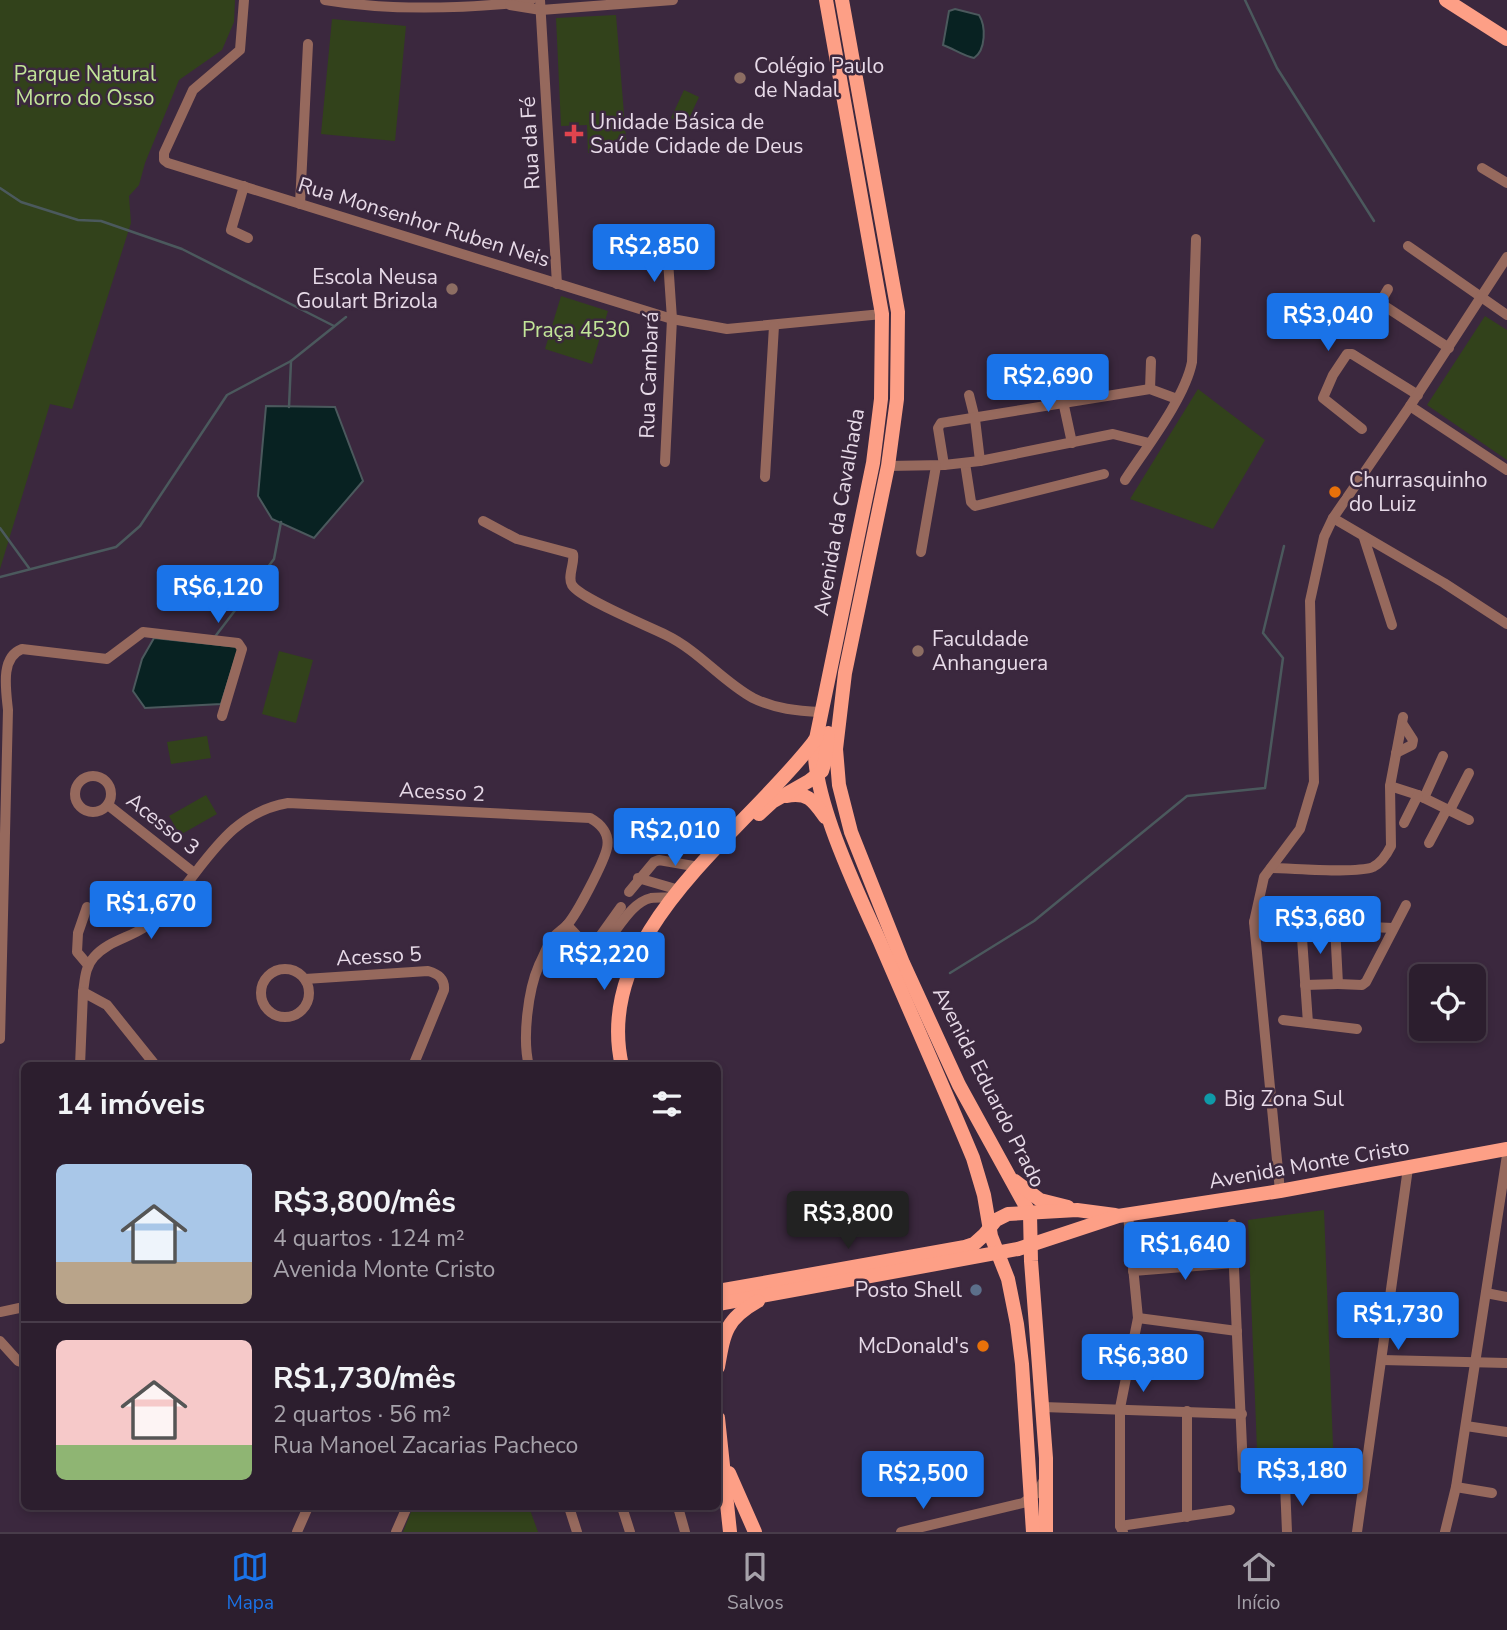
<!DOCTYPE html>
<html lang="pt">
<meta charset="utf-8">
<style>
:root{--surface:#2c1e2e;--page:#342736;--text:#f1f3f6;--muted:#a6a2aa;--line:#483c4a;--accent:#1a73e8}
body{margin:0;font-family:"Nunito Sans",sans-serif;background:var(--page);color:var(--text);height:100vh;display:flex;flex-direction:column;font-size:26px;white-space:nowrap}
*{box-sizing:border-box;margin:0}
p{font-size:23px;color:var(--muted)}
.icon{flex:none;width:38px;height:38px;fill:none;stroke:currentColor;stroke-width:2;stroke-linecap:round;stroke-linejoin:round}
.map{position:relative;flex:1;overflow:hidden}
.panel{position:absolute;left:21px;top:1062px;width:700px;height:448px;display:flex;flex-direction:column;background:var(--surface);border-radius:10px;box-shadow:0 4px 10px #0003,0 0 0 2px var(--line)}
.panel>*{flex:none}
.fabs{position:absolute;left:1409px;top:964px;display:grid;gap:14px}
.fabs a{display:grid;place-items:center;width:77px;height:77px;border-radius:10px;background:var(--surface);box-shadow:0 4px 10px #0003,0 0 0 2px var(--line);font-size:35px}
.price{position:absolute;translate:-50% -60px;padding:0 16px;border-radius:7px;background:var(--accent);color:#fff;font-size:23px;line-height:46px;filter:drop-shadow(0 2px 4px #0008)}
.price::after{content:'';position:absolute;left:50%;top:42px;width:21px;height:16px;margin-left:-10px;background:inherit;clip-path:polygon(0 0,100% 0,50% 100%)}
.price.active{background:#222;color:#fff}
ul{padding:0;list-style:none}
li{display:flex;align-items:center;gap:21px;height:175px;padding:0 35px}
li+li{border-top:2px solid var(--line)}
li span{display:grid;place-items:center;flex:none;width:196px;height:140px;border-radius:10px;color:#555}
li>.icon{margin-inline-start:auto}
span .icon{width:84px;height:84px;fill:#fffc;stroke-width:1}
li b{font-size:30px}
h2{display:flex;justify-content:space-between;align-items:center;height:84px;padding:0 35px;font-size:30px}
.tab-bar{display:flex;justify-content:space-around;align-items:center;height:98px;border-top:2px solid var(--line);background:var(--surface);font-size:19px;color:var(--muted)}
.tab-bar a{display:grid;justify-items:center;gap:4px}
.tab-bar .active{color:var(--accent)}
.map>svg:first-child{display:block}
.green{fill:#32421b}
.water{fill:#082222;stroke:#4b595d;stroke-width:2}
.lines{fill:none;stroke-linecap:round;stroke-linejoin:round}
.stream{stroke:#4b595d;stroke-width:2.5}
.minor{stroke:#96695d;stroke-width:10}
.major{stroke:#fd9f86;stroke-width:14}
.education-dot{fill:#8d6e63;stroke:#3b283e;stroke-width:2.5}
.health-dot{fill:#e0444e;stroke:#3b283e;stroke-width:2.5}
.food-dot{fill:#e8710a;stroke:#3b283e;stroke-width:2.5}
.culture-dot{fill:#0f9aa8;stroke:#3b283e;stroke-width:2.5}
.service-dot{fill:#5c6f8a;stroke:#3b283e;stroke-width:2.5}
.labels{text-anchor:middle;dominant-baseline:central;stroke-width:5;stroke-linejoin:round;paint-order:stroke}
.poi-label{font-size:21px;fill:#e7dae8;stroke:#3b283e;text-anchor:start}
.park-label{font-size:21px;fill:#c2e598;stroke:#3b283e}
.street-label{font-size:21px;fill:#e7dae8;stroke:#3b283e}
</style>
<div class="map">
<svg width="1507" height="1532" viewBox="0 0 1507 1532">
<rect width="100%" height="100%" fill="#3b283e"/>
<!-- green -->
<g class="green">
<polygon points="0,0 235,0 234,22 222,50 179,80 145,163 139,185 129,196 131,223 72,409 50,404 0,569"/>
<polygon points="616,15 627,151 588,153 587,125 561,126 556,18"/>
<polygon points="332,19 406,26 395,141 321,134"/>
<polygon points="684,90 699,97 686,125 671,118"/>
<polygon points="561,296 608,311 592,364 545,349"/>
<polygon points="1485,316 1507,330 1507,460 1427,405"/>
<polygon points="1198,389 1265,440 1213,529 1130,499"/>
<polygon points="279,651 313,660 296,723 262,714"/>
<polygon points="207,736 211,758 171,764 167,742"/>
<polygon points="206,795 217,814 180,835 169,816"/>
<polygon points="1324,1210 1334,1472 1258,1475 1248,1220"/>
<polygon points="413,1507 529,1507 538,1532 403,1532"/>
</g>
<!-- water -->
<g class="water">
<path d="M955,9L979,15C986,26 986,50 974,58C963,56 954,49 943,45L949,11Z"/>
<polygon points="266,406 335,407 363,481 314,538 272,519 258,496"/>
<polygon points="154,638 239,647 221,704 145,708 133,691 142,659"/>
</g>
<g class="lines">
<!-- stream -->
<g class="stream">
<polyline points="1245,0 1277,68 1374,221"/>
<polyline points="0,188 21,202 78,220 101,221 182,249 334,326"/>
<polyline points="289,407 291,361"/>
<polyline points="0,528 29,568"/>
<polyline points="0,577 116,547 140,526 227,395 291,361 346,317"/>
<polyline points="214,638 274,559 281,522"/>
<polyline points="950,973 1034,921 1187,796 1265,788 1283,658 1263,633 1284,546"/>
</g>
<!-- minor -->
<g class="minor">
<polyline points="244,0 240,50 193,90 164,153 164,160 168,163 672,319 727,329 882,314"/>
<path d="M325,0C384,10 445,9 504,4C513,3 522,1 531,0"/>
<polyline points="540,0 557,284"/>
<polyline points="510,5 541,10 673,0"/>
<polyline points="1482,168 1507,183"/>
<polyline points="244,186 231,230 248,238"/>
<polyline points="300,204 308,44"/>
<polyline points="1408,246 1507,315"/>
<polyline points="1388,289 1381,301 1383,305 1449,348"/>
<polyline points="1058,378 1072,443"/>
<polyline points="1150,389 1151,361"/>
<polyline points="969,395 975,419 980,461"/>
<polyline points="1410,406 1507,470"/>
<polyline points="1362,429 1323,398 1333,375 1347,354 1352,354 1418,395"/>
<polyline points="665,462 672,319 667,246"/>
<polyline points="965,463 971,502 975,506 1104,474"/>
<polyline points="944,465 938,428 941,423 1150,389 1177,399"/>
<polyline points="888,466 944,465 980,461 1113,434 1149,443"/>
<polyline points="765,477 774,326"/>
<path d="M1125,480C1146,448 1185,398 1192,362L1196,239"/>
<polyline points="1333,518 1444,583 1507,624"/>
<path d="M483,521L517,539L573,554C575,563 567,577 572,585C581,599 648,626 666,635C699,651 722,681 753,698C775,709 798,711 821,712"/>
<polyline points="1364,538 1392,625"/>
<polyline points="921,552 936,466"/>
<polyline points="1396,753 1412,745 1413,740 1402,723"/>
<circle cx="93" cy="794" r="18"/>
<polyline points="1390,786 1418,795 1469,820"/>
<polyline points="1424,798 1443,756"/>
<polyline points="108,805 194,873"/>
<polyline points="1450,810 1469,773"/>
<polyline points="1404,823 1418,795"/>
<polyline points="1429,843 1447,809"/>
<path d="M1271,868C1292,868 1356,874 1373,867C1381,863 1387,854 1391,846L1390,786L1403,717"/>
<polyline points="638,878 679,890"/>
<polyline points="629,892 654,862 659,860 699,867"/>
<polyline points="87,907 78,933 77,952 88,965"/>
<polyline points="1254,922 1393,928"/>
<polyline points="1301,924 1308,1023"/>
<polyline points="567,925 581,940 596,942 621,907"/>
<path d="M552,939C565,944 581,953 595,950C612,946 625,904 651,898C658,897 666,898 673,897"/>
<circle cx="285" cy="993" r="24"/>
<path d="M305,979L428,971C439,974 445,979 444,990L413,1066"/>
<polyline points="1338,984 1362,985 1366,982 1406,905"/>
<polyline points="1305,985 1338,984 1335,926"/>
<path d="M83,992C85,979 85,967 94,957C108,941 129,938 145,927C198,888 216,815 288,803L590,818C601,824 610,834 607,848C604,862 577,914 567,925C562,930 555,934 551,940C547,947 543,957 539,965C528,990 522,1039 529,1066"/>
<polyline points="1283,1020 1357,1029"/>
<path d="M0,1039L8,710C6,690 0,657 22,649L107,659L143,632L238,643L242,649L222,716"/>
<polyline points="80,1066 83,992 107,1005 156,1066"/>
<polyline points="1280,1191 1254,922 1264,877 1300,829 1314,782 1310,601 1324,537 1333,518 1410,406 1507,257"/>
<polyline points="1232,1224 1243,1469"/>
<polyline points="1133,1271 1234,1263"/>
<polyline points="1486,1293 1507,1297"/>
<polyline points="0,1312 24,1307"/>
<polyline points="1138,1318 1237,1331"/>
<polyline points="0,1341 18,1361 24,1363"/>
<polyline points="1382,1360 1507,1363"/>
<polyline points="1043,1407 1242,1414"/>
<polyline points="1187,1411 1187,1517"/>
<polyline points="1466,1426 1507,1432"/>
<polyline points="1285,1484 1287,1532"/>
<polyline points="1456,1487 1492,1493"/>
<polyline points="569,1507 577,1532"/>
<polyline points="622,1507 630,1532"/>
<polyline points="678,1507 685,1532"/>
<polyline points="1120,1526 1230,1510"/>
<polyline points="297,1532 308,1507"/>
<polyline points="396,1532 407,1507"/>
<polyline points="901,1532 1023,1503 1037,1493 1045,1478"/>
<polyline points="1123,1532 1120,1526 1120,1408 1138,1318 1128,1215"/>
<polyline points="1357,1532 1408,1168"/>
<polyline points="1445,1532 1456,1487 1507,1155"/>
</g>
<!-- major -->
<g class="major">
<polyline points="842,0 898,312 897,399 888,466 845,673 836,749 839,785 851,832 903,963 959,1085 1030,1214 1031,1261 1046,1458 1046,1532"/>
<polyline points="1446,0 1507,39"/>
<path d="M815,740C810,795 857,890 880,942C911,1014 943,1086 973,1158L984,1195L991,1236L1008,1279L1017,1324L1022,1364L1033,1532"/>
<path d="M786,796C808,792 813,800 825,817"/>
<polyline points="759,814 772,802 809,781 822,771 825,761 828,733"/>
<path d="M622,1066C591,932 746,832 816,739L873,463L881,399L882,314L826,0"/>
<polyline points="1015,1181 1040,1200 1068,1207"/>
<polyline points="718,1291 965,1247 974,1244 984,1235 996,1220 1008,1214 1077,1210 1115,1215"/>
<polyline points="718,1304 1018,1249 1118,1216 1280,1191 1507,1149"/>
<path d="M718,1367C724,1332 726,1319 758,1301"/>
<polyline points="718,1418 730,1532"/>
<polyline points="729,1473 755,1532"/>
</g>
</g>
<!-- markers -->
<g class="education-dot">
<circle cx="740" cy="78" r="7"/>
<circle cx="452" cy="289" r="7"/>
<circle cx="918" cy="651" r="7"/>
</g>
<path class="health-dot" d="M570.5 123.5h7v7h7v7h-7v7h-7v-7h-7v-7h7z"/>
<g class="food-dot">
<circle cx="1335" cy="492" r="7"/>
<circle cx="983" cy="1346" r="7"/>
</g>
<circle class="culture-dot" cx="1210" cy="1099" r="7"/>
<circle class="service-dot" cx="976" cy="1290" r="7"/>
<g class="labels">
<!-- poi labels -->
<g class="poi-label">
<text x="754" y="66">Colégio Paulo<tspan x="754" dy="24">de Nadal</tspan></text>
<text x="590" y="122">Unidade Básica de<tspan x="590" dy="24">Saúde Cidade de Deus</tspan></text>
<text x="438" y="277" text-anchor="end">Escola Neusa<tspan x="438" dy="24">Goulart Brizola</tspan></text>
<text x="1349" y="480">Churrasquinho<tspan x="1349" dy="24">do Luiz</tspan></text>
<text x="932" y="639">Faculdade<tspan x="932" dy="24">Anhanguera</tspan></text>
<text x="1224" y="1099">Big Zona Sul</text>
<text x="962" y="1290" text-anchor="end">Posto Shell</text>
<text x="969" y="1346" text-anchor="end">McDonald's</text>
</g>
<!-- park labels -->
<g class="park-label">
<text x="85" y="74">Parque Natural<tspan x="85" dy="24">Morro do Osso</tspan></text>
<text x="576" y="330">Praça 4530</text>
</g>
<!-- street labels -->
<g class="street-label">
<text transform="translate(530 143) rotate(-93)">Rua da Fé</text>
<text transform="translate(424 222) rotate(17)">Rua Monsenhor Ruben Neis</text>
<text transform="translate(649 375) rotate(-88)">Rua Cambará</text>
<text transform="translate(839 512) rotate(-80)">Avenida da Cavalhada</text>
<text transform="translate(442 792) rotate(3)">Acesso 2</text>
<text transform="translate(163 824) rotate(38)">Acesso 3</text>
<text transform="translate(379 956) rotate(-3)">Acesso 5</text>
<text transform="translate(989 1087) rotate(63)">Avenida Eduardo Prado</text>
<text transform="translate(1309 1164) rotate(-10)">Avenida Monte Cristo</text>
</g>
</g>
</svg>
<div class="fabs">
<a><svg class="icon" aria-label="locate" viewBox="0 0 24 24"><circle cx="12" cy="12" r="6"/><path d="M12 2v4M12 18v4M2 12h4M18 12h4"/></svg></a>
</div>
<b class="price" style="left:654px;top:284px">R$2,850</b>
<b class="price" style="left:1328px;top:353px">R$3,040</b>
<b class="price" style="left:1048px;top:414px">R$2,690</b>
<b class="price" style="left:218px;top:625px">R$6,120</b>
<b class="price" style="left:675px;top:868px">R$2,010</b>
<b class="price" style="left:151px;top:941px">R$1,670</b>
<b class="price" style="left:1320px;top:956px">R$3,680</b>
<b class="price" style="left:604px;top:992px">R$2,220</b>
<b class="price active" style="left:848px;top:1251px">R$3,800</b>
<b class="price" style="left:1185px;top:1282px">R$1,640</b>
<b class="price" style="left:1398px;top:1352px">R$1,730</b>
<b class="price" style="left:1143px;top:1394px">R$6,380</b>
<b class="price" style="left:1302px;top:1508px">R$3,180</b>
<b class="price" style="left:923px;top:1511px">R$2,500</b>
<section class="panel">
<h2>14 imóveis<svg class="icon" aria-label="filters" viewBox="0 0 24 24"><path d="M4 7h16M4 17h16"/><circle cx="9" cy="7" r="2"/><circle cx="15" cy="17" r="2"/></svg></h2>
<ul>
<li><span style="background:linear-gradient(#a9c7e8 70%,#b9a48a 0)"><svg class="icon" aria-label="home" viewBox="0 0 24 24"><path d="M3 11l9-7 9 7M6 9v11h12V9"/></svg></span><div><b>R$3,800/mês</b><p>4 quartos · 124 m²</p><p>Avenida Monte Cristo</p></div></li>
<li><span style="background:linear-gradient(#f6c9c9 75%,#8fb573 0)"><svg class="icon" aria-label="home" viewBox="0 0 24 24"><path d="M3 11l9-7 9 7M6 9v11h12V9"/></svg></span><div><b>R$1,730/mês</b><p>2 quartos · 56 m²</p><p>Rua Manoel Zacarias Pacheco</p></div></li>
</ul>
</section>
</div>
<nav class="tab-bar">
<a class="active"><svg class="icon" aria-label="map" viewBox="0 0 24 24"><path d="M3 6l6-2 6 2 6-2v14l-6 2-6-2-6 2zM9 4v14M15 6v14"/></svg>Mapa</a>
<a><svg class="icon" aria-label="saved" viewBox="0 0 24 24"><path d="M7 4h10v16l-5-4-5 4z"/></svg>Salvos</a>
<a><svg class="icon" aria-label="home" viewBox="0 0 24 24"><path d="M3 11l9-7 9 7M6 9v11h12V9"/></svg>Início</a>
</nav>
